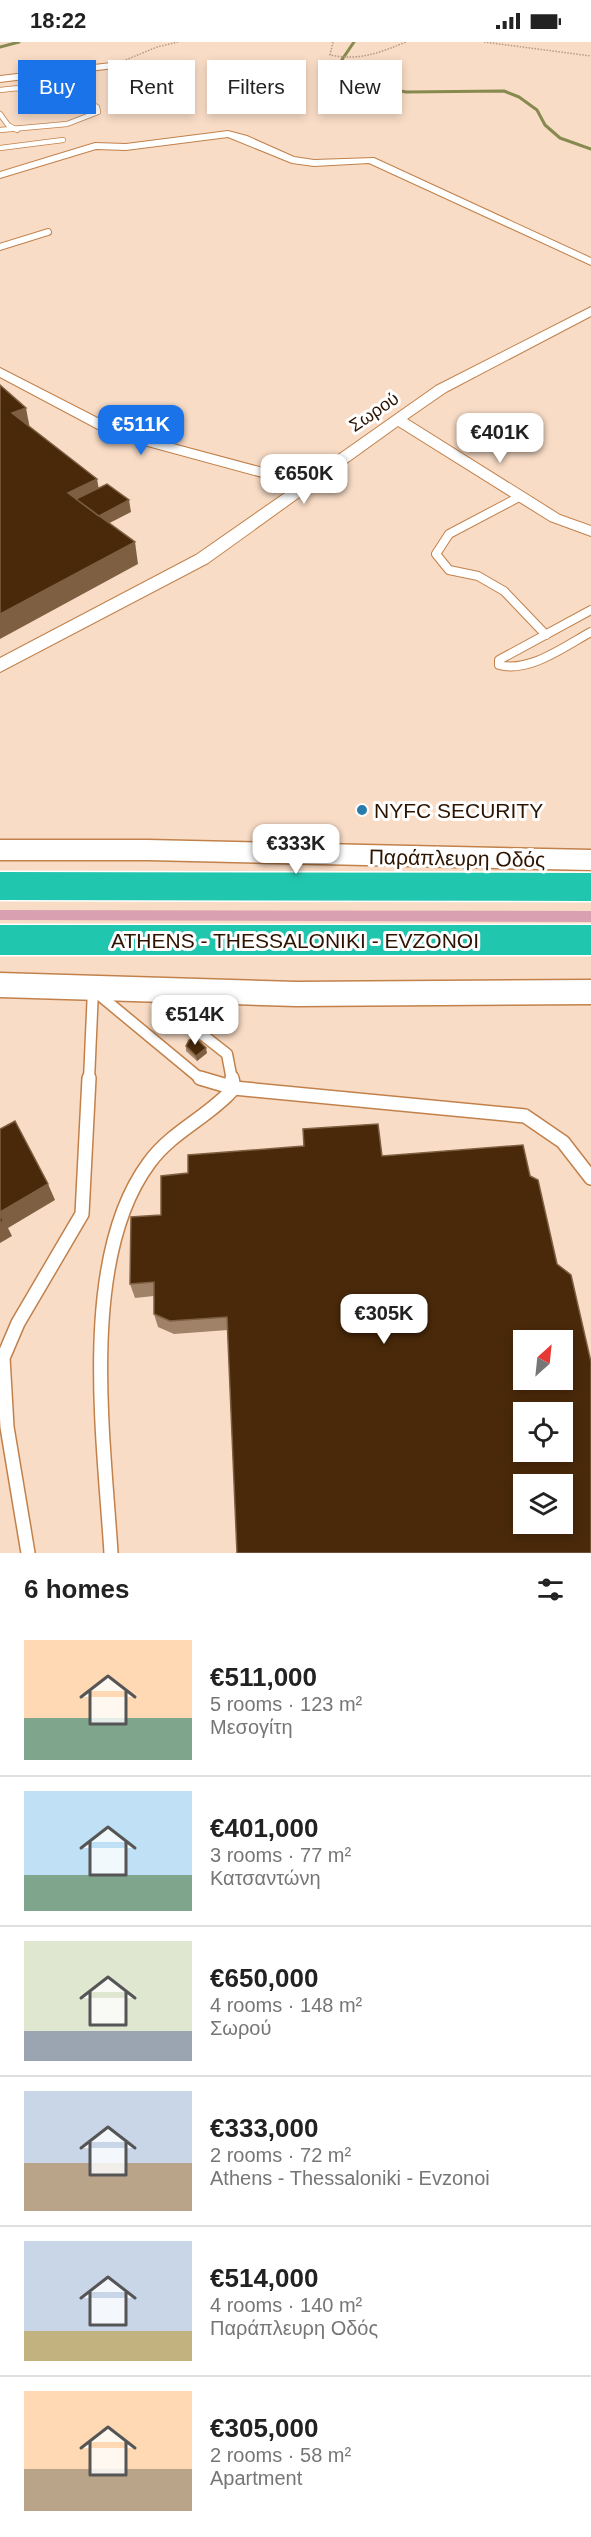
<!DOCTYPE html>
<meta charset="utf-8">
<style>
:root{--surface:#fff;--page:#f2f2f2;--text:#222;--muted:#767676;--line:#e0e0e0;--accent:#1a73e8}
body{margin:0;font-family:Arial,sans-serif;background:var(--page);color:var(--text);height:100vh;display:flex;flex-direction:column;font-size:22px;white-space:nowrap}
*{box-sizing:border-box;margin:0}
p{font-size:20px;color:var(--muted)}
.icon{flex:none;width:33px;height:33px;fill:none;stroke:currentColor;stroke-width:2;stroke-linecap:round;stroke-linejoin:round}
.map{position:relative;height:1511px;overflow:hidden}
.drawer{display:flex;flex-direction:column;background:var(--surface);flex:1}
.drawer>*{flex:none}
.guide{position:absolute;left:18px;top:18px;width:555px;height:54px;display:flex;gap:12px}
.needle{width:39px;rotate:27deg}
.controls{position:absolute;left:513px;top:1288px;display:grid;gap:12px}
.controls a{display:grid;place-items:center;width:60px;height:60px;border-radius:0px;background:var(--surface);box-shadow:0 3px 9px #0003;font-size:30px}
.price{position:absolute;translate:-50% -51px;padding:0 14px;border-radius:12px;background:#fff;color:#222;font-size:20px;line-height:39px;filter:drop-shadow(0 2px 3px #0008)}
.price::after{content:'';position:absolute;left:50%;top:36px;width:18px;height:14px;margin-left:-9px;background:inherit;clip-path:polygon(0 0,100% 0,50% 100%)}
.price.on{background:var(--accent);color:#fff}
ul{padding:0;list-style:none}
li{display:flex;align-items:center;gap:18px;height:150px;padding:0 24px}
li+li{border-top:2px solid var(--line)}
li span{display:grid;place-items:center;flex:none;width:168px;height:120px;border-radius:0px;color:#555}
li>.icon{margin-inline-start:auto}
span .icon{width:72px;height:72px;fill:#fffc;stroke-width:1}
li b{font-size:26px}
h2{display:flex;justify-content:space-between;align-items:center;height:72px;padding:0 24px;font-size:26px}
.tag{padding:0 21px;border-radius:0px;background:var(--surface);box-shadow:0 3px 9px #0003;font-size:21px;line-height:54px}
.tag.on{background:var(--accent);color:#fff}
.status{display:flex;justify-content:space-between;align-items:center;height:42px;padding:0 30px;background:var(--surface);direction:ltr}
.status svg{height:16px;fill:currentColor}
.map>svg:first-child{display:block}
.green{fill:#d9a0b1}
.lines{fill:none;stroke-linecap:round;stroke-linejoin:round}
.stream{stroke:#868a4f;stroke-width:3}
.service-far4-casing{stroke:#c2814a;stroke-width:6}
.service-far3-casing{stroke:#c2814a;stroke-width:8}
.service-far2-casing{stroke:#c2814a;stroke-width:10}
.service-far1-casing{stroke:#c2814a;stroke-width:13}
.service-casing{stroke:#c2814a;stroke-width:16}
.minor-casing{stroke:#c2814a;stroke-width:2}
.tertiary-casing{stroke:#c2814a;stroke-width:3}
.motorway-casing{stroke:#fff;stroke-width:3}
.path{stroke:#b59a84;stroke-width:1.5;stroke-dasharray:1.5 1.5;stroke-linecap:butt}
.service-far4{stroke:#fff;stroke-width:4.5}
.service-far3{stroke:#fff;stroke-width:6}
.service-far2{stroke:#fff;stroke-width:8}
.service-far1{stroke:#fff;stroke-width:10}
.service{stroke:#fff;stroke-width:13}
.minor{fill:#fff;fill-rule:evenodd}
.tertiary{fill:#fff;fill-rule:evenodd}
.motorway{fill:#21c6ae;fill-rule:evenodd}
.wall{fill:#a08268}
.shaded-wall{fill:#7e5f42}
.building{fill:#49290a;stroke:#7e5f42;stroke-width:1.5;fill-rule:evenodd}
.poi-dot{fill:#287bab;stroke:#fff;stroke-width:2}
.labels{text-anchor:middle;dominant-baseline:central;stroke-width:6;stroke-linejoin:round;paint-order:stroke}
.far-street-label{font-size:18px;fill:#2d1400;stroke:#fff}
.poi-label{font-size:21px;fill:#2d1400;stroke:#fff;text-anchor:start}
.street-label{font-size:21px;fill:#2d1400;stroke:#fff}
</style>
<div class="status"><b>18:22</b><svg viewBox="0 0 49 12"><path d="M0 12V9h3v3zM5 12V6h3v6zM10 12V3h3v9zM15 12V0h3v12zM26 1h20v11H26zM47 4h2v5h-2z"/></svg></div>
<div class="map">
<svg width="591" height="1511" viewBox="0 0 591 1511">
<rect width="100%" height="100%" fill="#f8dcc6"/>
<!-- green -->
<polygon class="green" points="0,868 591,869 591,880 0,878"/>
<g class="lines">
<!-- stream -->
<g class="stream">
<polyline points="354,0 337,25 372,43 406,50 504,49 519,55 537,68 545,83 560,96 591,107"/>
<polyline points="0,5 19,0"/>
</g>
<!-- service-far4 casing -->
<g class="service-far4-casing">
<g id="service-far4">
<path d="M0,48C36,43 65,47 97,65L98,70L67,82L0,88"/>
<polyline points="0,72 8,83 17,88"/>
<polyline points="0,106 63,98"/>
</g>
</g>
<!-- service-far3 casing -->
<g class="service-far3-casing">
<polyline id="service-far3" points="0,205 48,190"/>
</g>
<!-- service-far2 casing -->
<g class="service-far2-casing">
<g id="service-far2">
<polyline points="521,454 449,492 436,512 449,528 478,534 504,549 546,593"/>
<path d="M591,568L499,618V623C530,631 565,604 591,590"/>
</g>
</g>
<!-- service-far1 casing -->
<g class="service-far1-casing">
<g id="service-far1">
<polyline points="97,951 202,1038"/>
<polyline points="152,953 227,1012 232,1038"/>
<polyline points="89,1038 93,948"/>
</g>
</g>
<!-- service casing -->
<g class="service-casing">
<g id="service">
<polyline points="200,1036 234,1046 525,1074 563,1100 591,1136"/>
<polyline points="232,1036 234,1046"/>
<polyline points="28,1511 7,1385 3,1316 18,1281 82,1172 89,1036"/>
<path d="M111,1511C104,1397 78,1217 149,1121C172,1089 209,1075 234,1046"/>
</g>
</g>
<!-- minor casing -->
<g class="minor-casing">
<g id="minor">
<polygon points="111,21 115,24 114,26 0,40 0,34"/>
<polygon points="228,89 247,94 294,115 314,118 374,116 591,216 591,223 369,121 314,124 292,121 228,95 126,108 96,107 0,136 0,130 95,101 126,102"/>
<polygon points="591,265 591,274 446,350 407,377 560,473 591,484 591,494 550,479 398,384 208,521 0,630 0,616 196,513 295,444 111,394 0,335 0,326 121,388 304,437 436,344"/>
</g>
</g>
<!-- tertiary casing -->
<g class="tertiary-casing">
<g id="tertiary">
<polygon points="0,798 148,798 591,808 591,828 148,818 0,818"/>
<polygon points="0,931 296,940 591,938 591,962 296,964 0,955"/>
</g>
</g>
<!-- motorway casing -->
<g class="motorway-casing">
<g id="motorway">
<polygon points="0,830 591,831 591,859 0,858"/>
<rect x="0" y="883" width="591" height="30"/>
</g>
</g>
<!-- path -->
<g class="path">
<path d="M333,0L330,13C359,19 379,11 406,0"/>
<polyline points="484,0 591,14"/>
<polyline points="123,19 157,5 178,0"/>
</g>
<!-- service-far4 -->
<use href="#service-far4" class="service-far4"/>
<!-- service-far3 -->
<use href="#service-far3" class="service-far3"/>
<!-- service-far2 -->
<use href="#service-far2" class="service-far2"/>
<!-- service-far1 -->
<use href="#service-far1" class="service-far1"/>
<!-- service -->
<use href="#service" class="service"/>
<!-- minor -->
<use href="#minor" class="minor"/>
<!-- tertiary -->
<use href="#tertiary" class="tertiary"/>
<!-- motorway -->
<use href="#motorway" class="motorway"/>
</g>
<!-- wall -->
<g class="wall">
<polygon points="186,1004 207,1011 197,1019 186,1009"/>
<polygon points="378,1082 228,1288 174,1292 158,1285 154,1272 154,1254 135,1256 130,1242 161,1173 188,1131 303,1104 303,1087"/>
</g>
<!-- shaded-wall -->
<g class="shaded-wall">
<polygon points="26,366 30,387 12,371"/>
<polygon points="97,437 101,459 80,469 68,451"/>
<polygon points="129,458 131,470 94,489 92,477"/>
<polygon points="135,500 138,522 0,597 0,572"/>
<polygon points="206,1006 207,1011 197,1019 196,1014"/>
<polygon points="48,1142 55,1158 8,1186 12,1194 0,1201 0,1170"/>
</g>
<!-- building -->
<g class="building">
<polygon points="0,343 26,366 12,371 97,437 68,451 135,500 0,572"/>
<polygon points="107,442 129,458 99,474 76,457"/>
<polygon points="195,995 206,1006 196,1014 186,1004 189,998"/>
<polygon points="15,1079 48,1142 0,1170 0,1087"/>
<path d="M378,1082L382,1114L523,1103L530,1134L538,1138L557,1222L571,1233L591,1320V1511H237L227,1275L170,1279L154,1272V1240L130,1242L131,1175L161,1173V1134L188,1131V1113L304,1104L303,1087ZM524,1299H562V1338H524ZM524,1371H562V1410H524ZM524,1443H562V1482H524Z"/>
<polygon points="0,1172 3,1179 0,1181"/>
</g>
<!-- markers -->
<circle class="poi-dot" cx="362" cy="768" r="6"/>
<g class="labels">
<!-- far-street labels -->
<g class="far-street-label">
<text transform="translate(374 370) rotate(-34)">Σωρού</text>
</g>
<!-- poi labels -->
<g class="poi-label">
<text x="374" y="768">NYFC SECURITY</text>
</g>
<!-- street labels -->
<g class="street-label">
<text transform="translate(457 816) rotate(1)">Παράπλευρη Οδός</text>
<text x="295" y="898">ATHENS - THESSALONIKI - EVZONOI</text>
</g>
</g>
</svg>
<div class="controls">
<a><svg class="needle" viewBox="-14 -14 28 28"><path d="M0-13l5 13h-10z" fill="#e53935"/><path d="M0 13l5-13h-10z" fill="#767676"/></svg></a>
<a><svg class="icon" aria-label="locate" viewBox="0 0 24 24"><circle cx="12" cy="12" r="6"/><path d="M12 2v4M12 18v4M2 12h4M18 12h4"/></svg></a>
<a><svg class="icon" aria-label="layers" viewBox="0 0 24 24"><path d="M12 4l9 5-9 5-9-5zM3 14l9 5 9-5"/></svg></a>
</div>
<b class="price on" style="left:141px;top:414px">€511K</b>
<b class="price" style="left:500px;top:422px">€401K</b>
<b class="price" style="left:304px;top:463px">€650K</b>
<b class="price" style="left:296px;top:833px">€333K</b>
<b class="price" style="left:195px;top:1004px">€514K</b>
<b class="price" style="left:384px;top:1303px">€305K</b>
<div class="guide">
<a class="tag on">Buy</a>
<a class="tag">Rent</a>
<a class="tag">Filters</a>
<a class="tag">New</a>
</div>
</div>
<section class="drawer">
<h2>6 homes<svg class="icon" aria-label="filters" viewBox="0 0 24 24"><path d="M4 7h16M4 17h16"/><circle cx="9" cy="7" r="2"/><circle cx="15" cy="17" r="2"/></svg></h2>
<ul>
<li><span style="background:linear-gradient(#ffd9b3 65%,#7fa58c 0)"><svg class="icon" aria-label="home" viewBox="0 0 24 24"><path d="M3 11l9-7 9 7M6 9v11h12V9"/></svg></span><div><b>€511,000</b><p>5 rooms · 123 m²</p><p>Μεσογίτη</p></div></li>
<li><span style="background:linear-gradient(#bfe0f5 70%,#7fa58c 0)"><svg class="icon" aria-label="home" viewBox="0 0 24 24"><path d="M3 11l9-7 9 7M6 9v11h12V9"/></svg></span><div><b>€401,000</b><p>3 rooms · 77 m²</p><p>Κατσαντώνη</p></div></li>
<li><span style="background:linear-gradient(#dfe7d0 75%,#9aa5b1 0)"><svg class="icon" aria-label="home" viewBox="0 0 24 24"><path d="M3 11l9-7 9 7M6 9v11h12V9"/></svg></span><div><b>€650,000</b><p>4 rooms · 148 m²</p><p>Σωρού</p></div></li>
<li><span style="background:linear-gradient(#c9d6e8 60%,#b9a48a 0)"><svg class="icon" aria-label="home" viewBox="0 0 24 24"><path d="M3 11l9-7 9 7M6 9v11h12V9"/></svg></span><div><b>€333,000</b><p>2 rooms · 72 m²</p><p>Athens - Thessaloniki - Evzonoi</p></div></li>
<li><span style="background:linear-gradient(#c9d6e8 75%,#c2b280 0)"><svg class="icon" aria-label="home" viewBox="0 0 24 24"><path d="M3 11l9-7 9 7M6 9v11h12V9"/></svg></span><div><b>€514,000</b><p>4 rooms · 140 m²</p><p>Παράπλευρη Οδός</p></div></li>
<li><span style="background:linear-gradient(#ffd9b3 65%,#b9a48a 0)"><svg class="icon" aria-label="home" viewBox="0 0 24 24"><path d="M3 11l9-7 9 7M6 9v11h12V9"/></svg></span><div><b>€305,000</b><p>2 rooms · 58 m²</p><p>Apartment</p></div></li>
</ul>
</section>
